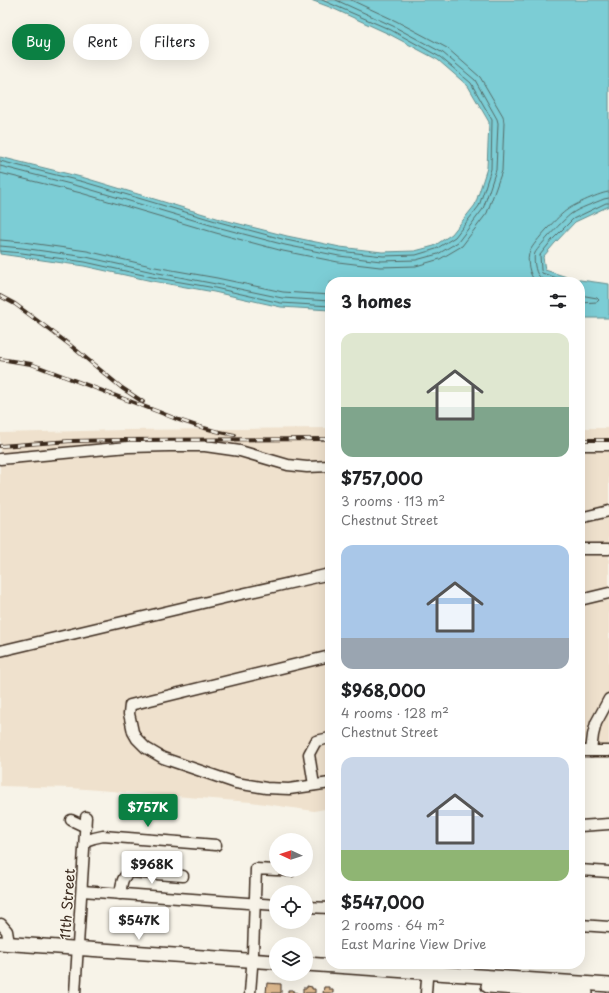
<!DOCTYPE html>
<meta charset="utf-8">
<style>
:root{--surface:#fff;--page:#f2f2f2;--text:#202124;--muted:#757577;--accent:#0b8043}
body{margin:0;font-family:"Playpen Sans",sans-serif;background:var(--page);color:var(--text);height:100vh;display:flex;flex-direction:column;font-size:15px;white-space:nowrap}
*{box-sizing:border-box;margin:0}
p{font-size:13px;color:var(--muted)}
.icon{flex:none;width:22px;height:22px;fill:none;stroke:currentColor;stroke-width:2;stroke-linecap:round;stroke-linejoin:round}
.map{position:relative;flex:1;overflow:hidden}
.drawer{position:absolute;left:325px;top:277px;width:260px;height:692px;display:flex;flex-direction:column;background:var(--surface);border-radius:16px;box-shadow:0 4px 16px #0002}
.drawer>*{flex:none}
.guide{position:absolute;left:12px;top:24px;width:253px;height:36px;display:flex;gap:8px}
.needle{width:26px;rotate:273deg}
.buttons{position:absolute;left:269px;top:833px;display:grid;gap:8px}
.buttons a{display:grid;place-items:center;width:44px;height:44px;border-radius:50%;background:var(--surface);box-shadow:0 4px 16px #0002;font-size:20px}
.price{position:absolute;translate:-50% -34px;padding:0 9px;border-radius:4px;background:#fff;color:#222;font-size:13px;line-height:26px;filter:drop-shadow(0 1px 2px #0008)}
.price::after{content:'';position:absolute;left:50%;top:24px;width:12px;height:9px;margin-left:-6px;background:inherit;clip-path:polygon(0 0,100% 0,50% 100%)}
.price.current{background:var(--accent);color:#fff}
ul{padding:0;list-style:none}
li{display:grid;align-content:center;gap:8px;height:212px;padding:0 16px}
li span{display:grid;place-items:center;height:124px;border-radius:12px;color:#555}
li>.icon{margin-inline-start:auto}
span .icon{width:72px;height:72px;fill:#fffc;stroke-width:1}
li b{font-size:17px}
h2{display:flex;justify-content:space-between;align-items:center;height:48px;padding:0 16px;font-size:17px}
.chip{padding:0 14px;border-radius:18px;background:var(--surface);box-shadow:0 4px 16px #0002;font-size:14px;line-height:36px}
.chip.current{background:var(--accent);color:#fff}
.map>svg:first-child{display:block}
.built{fill:#efe1cd}
.water{fill:#7ccdd5;stroke:#628c8c}
.lines{fill:none;stroke-linecap:round;stroke-linejoin:round}
.shore{stroke:#556b67;stroke-width:1}
.building{fill:#dbb78d;stroke:#3b2a1e}
.minor-casing{stroke:#3b2a1e;stroke-width:13}
.major-casing{stroke:#3b2a1e;stroke-width:16}
.minor{stroke:#f7f3e8;stroke-width:10}
.major{stroke:#f7f3e8;stroke-width:13}
.rail-casing{stroke:#3b2a1e;stroke-width:4}
.rail{stroke:#f7f3e8;stroke-width:2.5;stroke-dasharray:8;stroke-linecap:butt}
.labels{text-anchor:middle;dominant-baseline:central;stroke-width:3;stroke-linejoin:round;paint-order:stroke}
.street-label{font-size:14px;fill:#3b2a1e;stroke:#f7f3e8}
</style>
<div class="map">
<svg width="609" height="993" viewBox="0 0 609 993">
<rect width="100%" height="100%" fill="#f7f3e8"/>
<filter id="ink" filterUnits="userSpaceOnUse"><feTurbulence type="fractalNoise" baseFrequency=".025" numOctaves="2"/><feDisplacementMap in="SourceGraphic" scale="8" xChannelSelector="R" yChannelSelector="G"/><feConvolveMatrix kernelMatrix="1 2 1 2 8 2 1 2 1" color-interpolation-filters="sRGB"/></filter>
<g filter="url(#ink)">
<!-- built -->
<g class="built">
<polygon points="330,428 330,808 314,811 251,802 72,788 0,786 0,433 124,430"/>
<polygon points="580,428 609,428 609,758 580,757"/>
</g>
<!-- water -->
<polygon class="water" points="311,0 609,0 609,206 575,222 555,243 543,257 545,270 573,279 609,284 609,318 580,318 580,282 330,282 330,310 281,307 214,292 152,281 84,266 0,254 0,157 85,178 220,219 287,236 340,247 382,252 415,251 434,246 452,234 475,205 487,168 489,122 468,86 438,60 389,34 332,8"/>
<g class="lines">
<!-- shore -->
<g class="shore">
<polyline points="0,161 84,182 219,222 286,240 339,251 383,256 416,255 436,249 455,237 479,206 491,169 492,120 471,83 440,57 391,30 322,0"/>
<polyline points="0,166 82,187 217,227 285,245 339,256 381,261 416,260 438,254 458,242 483,209 496,170 498,123 497,119 475,80 443,53 393,26 336,0"/>
<polyline points="0,173 81,193 216,233 283,251 338,262 380,267 416,266 440,259 462,246 487,213 502,171 504,123 503,116 480,77 447,48 396,21 351,0"/>
<polyline points="0,240 23,242 87,251 155,267 217,278 283,292 330,295"/>
<polyline points="0,246 22,248 86,257 153,272 216,284 282,298 330,301"/>
<polyline points="0,251 22,253 85,262 152,277 215,288 281,303 330,306"/>
<path d="M536,282C529,276 526,259 530,251C534,242 559,215 567,210C573,205 602,192 609,192"/>
<path d="M553,282C548,281 542,280 539,276C535,273 533,257 535,253C539,246 564,219 571,214C579,208 595,203 604,199L609,198"/>
<polyline points="569,282 542,273 541,270 540,255 552,240 573,219 606,203 609,203"/>
<polyline points="580,295 597,298 599,300 597,302 580,303"/>
</g>
</g>
<!-- building -->
<g class="building">
<polygon points="267,983 281,984 281,993 266,993"/>
<polygon points="307,986 312,987 312,989 315,989 315,993 303,993 303,988 307,988"/>
<polygon points="324,987 329,987 329,989 333,989 333,993 323,993"/>
<polygon points="288,990 293,990 293,992 297,993 288,993"/>
</g>
<g class="lines">
<!-- minor casing -->
<g class="minor-casing">
<g id="minor">
<polyline points="580,445 609,445"/>
<polyline points="0,459 128,447 169,446 205,446 240,451 288,465 307,467 330,466"/>
<polyline points="580,518 609,511"/>
<polyline points="580,549 609,549"/>
<polyline points="580,600 609,593"/>
<polyline points="0,651 228,597 330,574"/>
<polyline points="330,656 130,705 129,714 130,718 133,732 137,739 146,748 163,758 236,783 266,788 289,789 330,783"/>
<polyline points="580,751 609,751"/>
<polyline points="591,751 593,735 596,723 609,699"/>
<polyline points="314,785 309,754 316,741 330,738"/>
<polyline points="71,820 86,827"/>
<polyline points="580,826 609,824"/>
<polyline points="85,841 94,838 103,836 216,845"/>
<polyline points="278,870 291,871"/>
<polyline points="580,870 609,872"/>
<polyline points="82,891 276,905"/>
<path d="M120,894C122,884 121,878 130,872L183,876"/>
<polyline points="306,907 330,908"/>
<polyline points="1,924 7,931 9,943"/>
<polyline points="580,925 609,927"/>
<polyline points="75,993 86,817"/>
<polyline points="250,993 253,954 256,869 276,870"/>
<polyline points="426,993 428,964"/>
</g>
</g>
<!-- major casing -->
<g class="major-casing">
<g id="major">
<polyline points="0,943 276,962"/>
<polyline points="306,964 609,985"/>
<polyline points="488,986 586,993"/>
</g>
</g>
<!-- minor -->
<use href="#minor" class="minor"/>
<!-- major -->
<use href="#major" class="major"/>
<!-- rail casing -->
<g class="rail-casing">
<g id="rail">
<polyline points="0,296 15,304 70,345 122,388 143,402"/>
<path d="M0,359L31,364L159,412C182,422 211,431 235,435"/>
<polyline points="580,440 609,440"/>
<polyline points="0,446 71,441 123,440 330,439"/>
</g>
</g>
<!-- rail -->
<use href="#rail" class="rail"/>
</g>
</g>
<g class="labels">
<!-- street labels -->
<g class="street-label">
<text transform="translate(67 904) rotate(-86)">11th Street</text>
</g>
</g>
</svg>
<div class="buttons">
<a><svg class="needle" viewBox="-14 -14 28 28"><path d="M0-13l5 13h-10z" fill="#e53935"/><path d="M0 13l5-13h-10z" fill="#757577"/></svg></a>
<a><svg class="icon" aria-label="locate" viewBox="0 0 24 24"><circle cx="12" cy="12" r="6"/><path d="M12 2v4M12 18v4M2 12h4M18 12h4"/></svg></a>
<a><svg class="icon" aria-label="layers" viewBox="0 0 24 24"><path d="M12 4l9 5-9 5-9-5zM3 14l9 5 9-5"/></svg></a>
</div>
<b class="price current" style="left:148px;top:828px">$757K</b>
<b class="price" style="left:152px;top:885px">$968K</b>
<b class="price" style="left:139px;top:941px">$547K</b>
<div class="guide">
<a class="chip current">Buy</a>
<a class="chip">Rent</a>
<a class="chip">Filters</a>
</div>
<section class="drawer">
<h2>3 homes<svg class="icon" aria-label="filters" viewBox="0 0 24 24"><path d="M4 7h16M4 17h16"/><circle cx="9" cy="7" r="2"/><circle cx="15" cy="17" r="2"/></svg></h2>
<ul>
<li><span style="background:linear-gradient(#dfe7d0 60%,#7fa58c 0)"><svg class="icon" aria-label="home" viewBox="0 0 24 24"><path d="M3 11l9-7 9 7M6 9v11h12V9"/></svg></span><div><b>$757,000</b><p>3 rooms · 113 m²</p><p>Chestnut Street</p></div></li>
<li><span style="background:linear-gradient(#a9c7e8 75%,#9aa5b1 0)"><svg class="icon" aria-label="home" viewBox="0 0 24 24"><path d="M3 11l9-7 9 7M6 9v11h12V9"/></svg></span><div><b>$968,000</b><p>4 rooms · 128 m²</p><p>Chestnut Street</p></div></li>
<li><span style="background:linear-gradient(#c9d6e8 75%,#8fb573 0)"><svg class="icon" aria-label="home" viewBox="0 0 24 24"><path d="M3 11l9-7 9 7M6 9v11h12V9"/></svg></span><div><b>$547,000</b><p>2 rooms · 64 m²</p><p>East Marine View Drive</p></div></li>
</ul>
</section>
</div>
